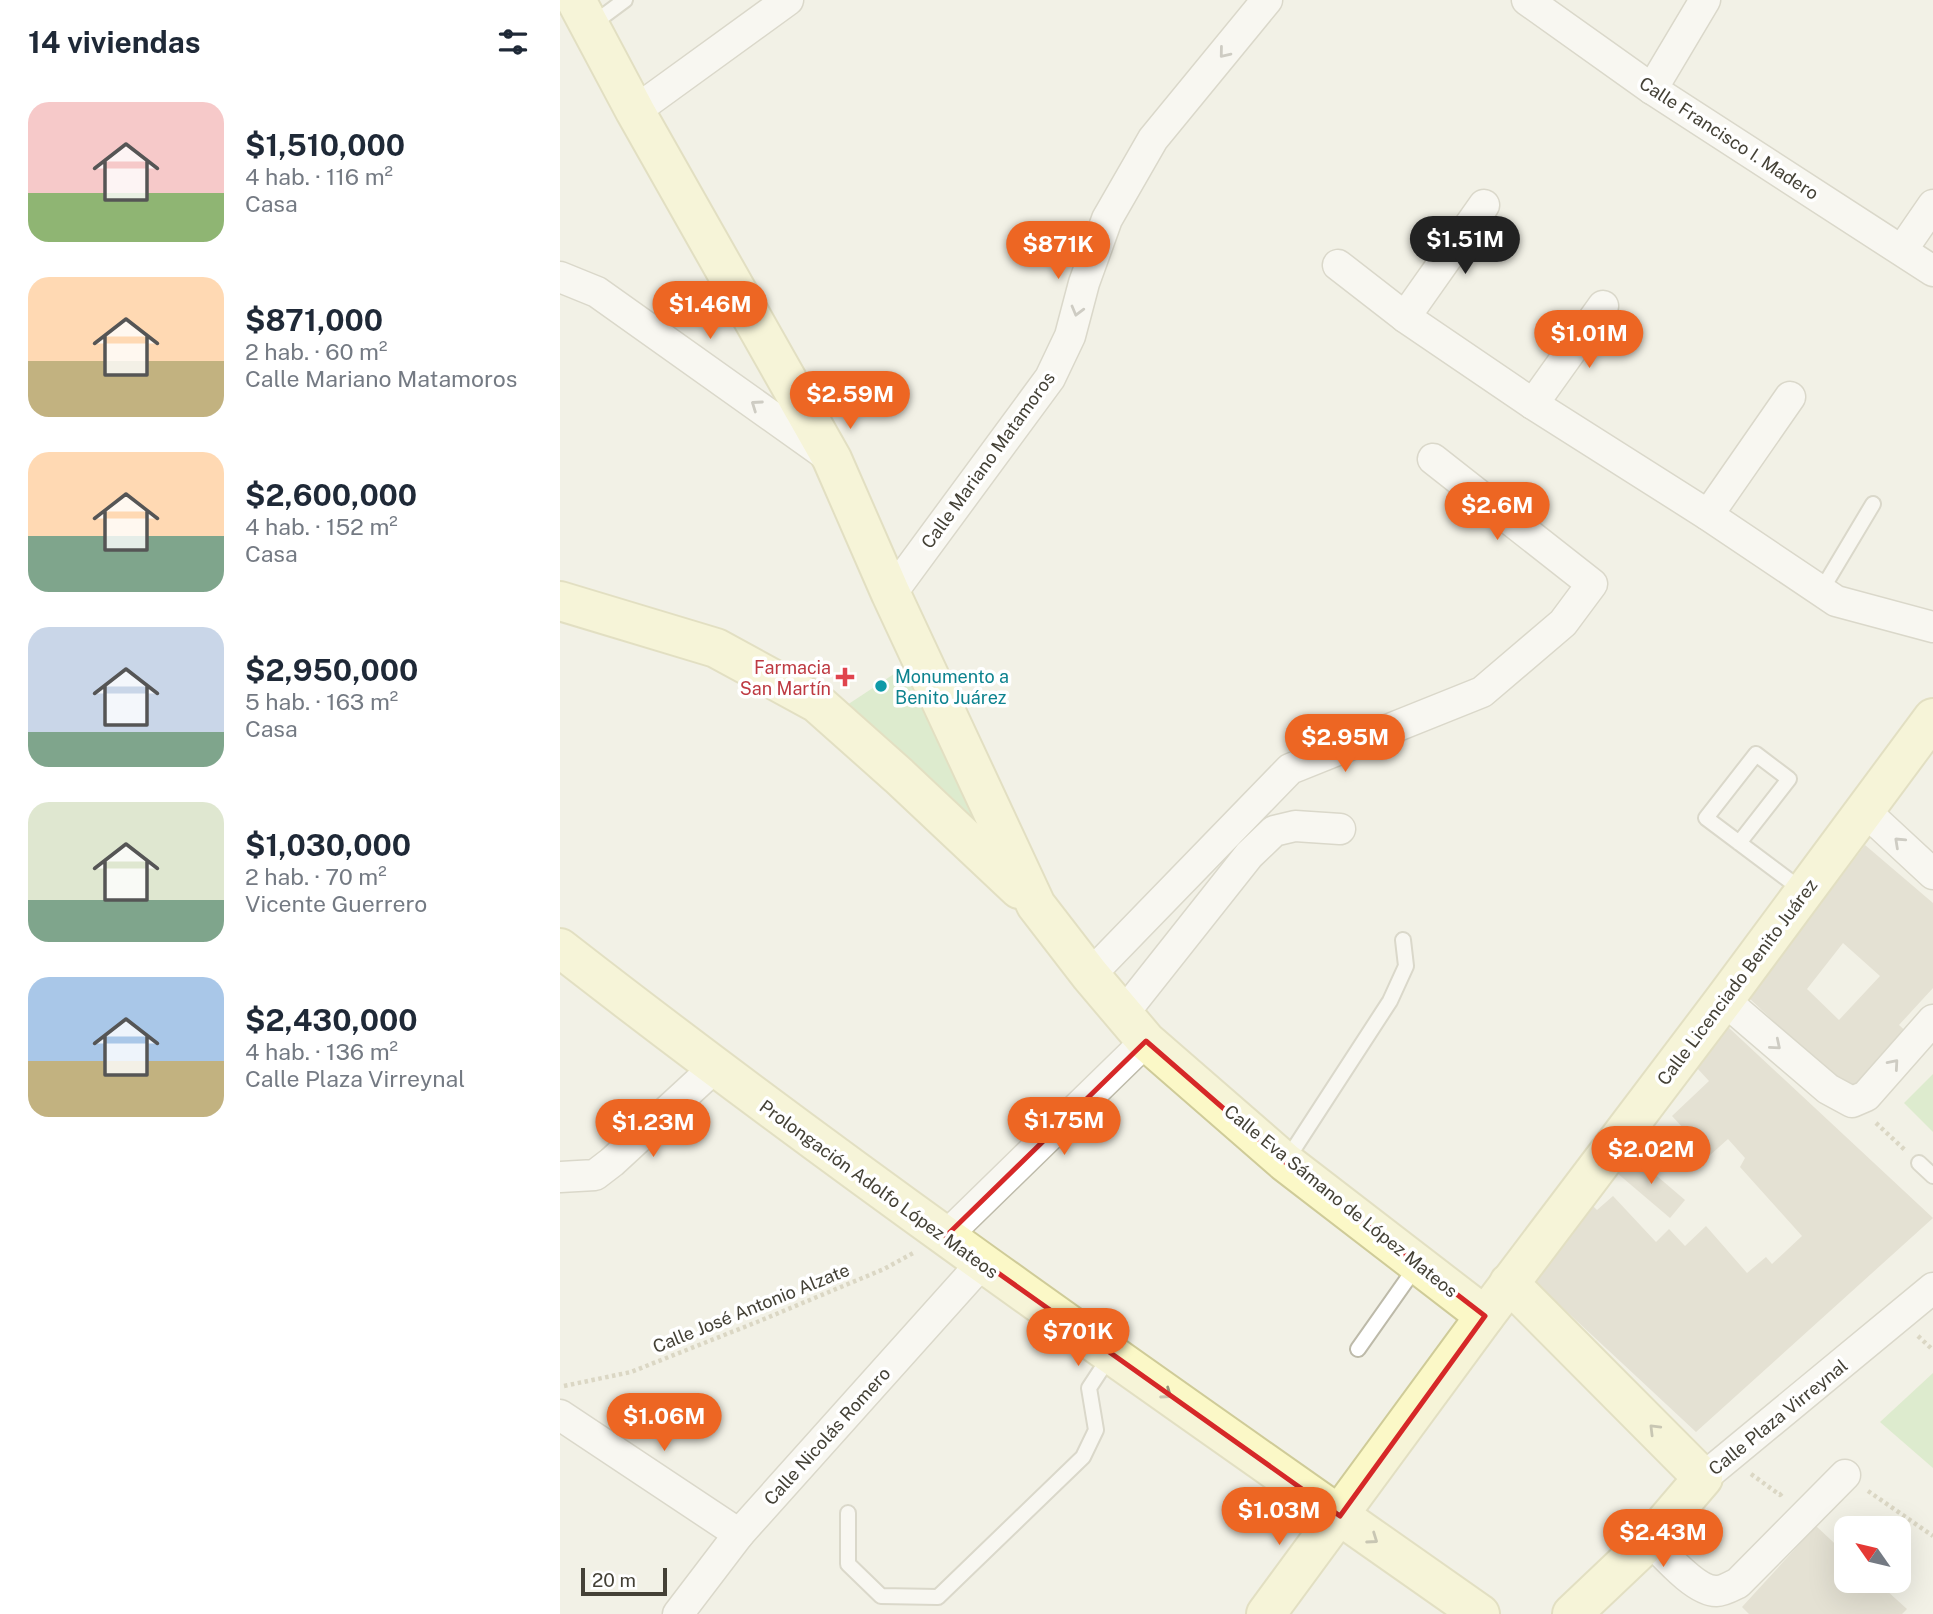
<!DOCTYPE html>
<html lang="es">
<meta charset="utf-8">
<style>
:root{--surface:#fff;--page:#f2f2f3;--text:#1f2937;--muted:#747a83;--accent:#ed6623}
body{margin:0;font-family:"Public Sans",sans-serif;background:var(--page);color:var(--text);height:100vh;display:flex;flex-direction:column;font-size:26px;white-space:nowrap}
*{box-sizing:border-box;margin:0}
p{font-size:23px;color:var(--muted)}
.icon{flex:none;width:38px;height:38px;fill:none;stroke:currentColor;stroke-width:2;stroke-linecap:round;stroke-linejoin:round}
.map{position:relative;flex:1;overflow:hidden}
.details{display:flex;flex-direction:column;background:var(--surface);width:560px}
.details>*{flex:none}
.needle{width:46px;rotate:304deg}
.tools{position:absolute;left:1274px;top:1516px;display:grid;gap:14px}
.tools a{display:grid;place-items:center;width:77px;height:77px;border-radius:14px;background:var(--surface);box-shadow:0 7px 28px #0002;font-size:35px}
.scale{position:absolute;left:21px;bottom:18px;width:86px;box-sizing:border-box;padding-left:7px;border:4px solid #444136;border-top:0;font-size:19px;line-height:24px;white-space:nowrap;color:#444136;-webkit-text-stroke:5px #fff;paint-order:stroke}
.price{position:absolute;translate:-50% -60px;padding:0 16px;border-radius:24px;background:var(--accent);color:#fff;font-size:23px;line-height:46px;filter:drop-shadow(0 2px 4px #0008)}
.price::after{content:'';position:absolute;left:50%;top:42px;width:21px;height:16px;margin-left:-10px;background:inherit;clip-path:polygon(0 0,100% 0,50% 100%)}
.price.active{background:#222;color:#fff}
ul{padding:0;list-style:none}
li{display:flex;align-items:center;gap:21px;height:175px;padding:0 28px}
li span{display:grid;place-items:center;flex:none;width:196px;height:140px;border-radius:21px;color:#555}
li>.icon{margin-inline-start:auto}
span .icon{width:84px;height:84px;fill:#fffc;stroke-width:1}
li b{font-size:30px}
h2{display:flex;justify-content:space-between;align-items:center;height:84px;padding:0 28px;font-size:30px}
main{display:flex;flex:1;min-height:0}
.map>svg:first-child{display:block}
.green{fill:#c4e4b1}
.building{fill:#d3cebc;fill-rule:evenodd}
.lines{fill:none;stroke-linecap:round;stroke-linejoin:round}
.lane-casing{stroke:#bdbaa9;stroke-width:18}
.street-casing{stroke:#bdbaa9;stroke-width:33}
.secondary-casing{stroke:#cfcb98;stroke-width:42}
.path{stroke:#beb89c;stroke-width:4.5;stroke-dasharray:3.5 3.5;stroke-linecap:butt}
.lane{stroke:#fff;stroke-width:14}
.street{stroke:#fff;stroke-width:30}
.secondary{stroke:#fbf8c7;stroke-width:38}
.oneway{stroke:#a2a09a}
.oneway2{stroke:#969377}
.marked{fill:none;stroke:#d62828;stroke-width:5;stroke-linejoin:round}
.health-dot{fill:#e0444e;stroke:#fff;stroke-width:2.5}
.culture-dot{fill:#0f9aa8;stroke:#fff;stroke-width:2.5}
.labels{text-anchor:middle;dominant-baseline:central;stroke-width:7;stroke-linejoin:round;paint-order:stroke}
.street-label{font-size:18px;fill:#444136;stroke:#fff}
.health-label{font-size:18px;fill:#be3a42;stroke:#fff;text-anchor:end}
.culture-label{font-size:18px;fill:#0d838f;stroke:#fff;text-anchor:start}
</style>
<main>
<section class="details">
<h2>14 viviendas<svg class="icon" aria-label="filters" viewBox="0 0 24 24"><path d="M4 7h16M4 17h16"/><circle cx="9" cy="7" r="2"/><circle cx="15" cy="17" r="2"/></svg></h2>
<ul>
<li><span style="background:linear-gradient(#f6c9c9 65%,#8fb573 0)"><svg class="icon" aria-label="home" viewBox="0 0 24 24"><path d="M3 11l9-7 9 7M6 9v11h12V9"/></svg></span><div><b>$1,510,000</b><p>4 hab. · 116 m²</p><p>Casa</p></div></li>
<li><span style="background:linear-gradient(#ffd9b3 60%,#c2b280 0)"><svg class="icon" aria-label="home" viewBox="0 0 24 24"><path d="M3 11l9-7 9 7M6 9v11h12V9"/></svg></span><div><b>$871,000</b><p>2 hab. · 60 m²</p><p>Calle Mariano Matamoros</p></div></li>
<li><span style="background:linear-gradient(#ffd9b3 60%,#7fa58c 0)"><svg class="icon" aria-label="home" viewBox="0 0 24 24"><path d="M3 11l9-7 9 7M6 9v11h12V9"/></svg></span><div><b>$2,600,000</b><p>4 hab. · 152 m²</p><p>Casa</p></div></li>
<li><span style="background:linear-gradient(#c9d6e8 75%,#7fa58c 0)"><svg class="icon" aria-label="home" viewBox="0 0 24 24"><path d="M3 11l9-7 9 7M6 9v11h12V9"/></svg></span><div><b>$2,950,000</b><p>5 hab. · 163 m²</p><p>Casa</p></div></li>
<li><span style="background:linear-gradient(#dfe7d0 70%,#7fa58c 0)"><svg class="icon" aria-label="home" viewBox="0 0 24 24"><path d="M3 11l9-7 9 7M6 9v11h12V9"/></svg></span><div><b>$1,030,000</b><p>2 hab. · 70 m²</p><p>Vicente Guerrero</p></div></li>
<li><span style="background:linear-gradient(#a9c7e8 60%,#c2b280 0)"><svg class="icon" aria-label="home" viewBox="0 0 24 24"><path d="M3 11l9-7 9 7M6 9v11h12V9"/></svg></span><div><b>$2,430,000</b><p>4 hab. · 136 m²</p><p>Calle Plaza Virreynal</p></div></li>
</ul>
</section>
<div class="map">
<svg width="1373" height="1614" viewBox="0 0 1373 1614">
<rect width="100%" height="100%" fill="#f2f1e6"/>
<!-- green -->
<g class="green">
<polygon points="346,666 436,862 281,709"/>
<polygon points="1373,1074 1373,1132 1344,1103"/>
<polygon points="1373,1373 1373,1468 1320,1422"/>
</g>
<!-- building -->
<g class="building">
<path d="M1305,845L1373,903V988L1339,1025L1350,1035L1293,1096L1189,998ZM1283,943L1320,976L1279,1020L1247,989Z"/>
<polygon points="1168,1027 1373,1218 1136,1432 974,1281 1032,1205 1037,1210 1053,1196 1096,1242 1109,1229 1125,1246 1146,1226 1187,1273 1206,1257 1212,1264 1242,1236 1180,1167 1185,1158 1168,1139 1149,1156 1112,1116 1149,1081 1137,1068"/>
<polygon points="1071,1154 1125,1200 1110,1218 1057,1173"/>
<polygon points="1256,1526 1286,1554 1286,1580 1315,1580 1347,1609 1342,1614 1189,1614 1182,1607"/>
</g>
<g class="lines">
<!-- lane casing -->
<g class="lane-casing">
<g id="lane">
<polyline points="30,26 65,0"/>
<polyline points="1261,591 1313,504"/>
<polyline points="1179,843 1229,779 1196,754 1146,818 1242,890"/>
<polyline points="726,1161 830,1001 846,966 843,940"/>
<polyline points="1359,1163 1373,1176"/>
<polyline points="798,1349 858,1264"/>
<polyline points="288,1513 288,1564 321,1596 378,1597 523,1457 536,1430 529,1388 550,1356"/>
</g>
</g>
<!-- street casing -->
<g class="street-casing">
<g id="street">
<polyline points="967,0 1092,89 1373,271"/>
<polyline points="1092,89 1145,0"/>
<polyline points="75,111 228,0"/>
<polyline points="1342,250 1373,205"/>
<polyline points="778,265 845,317 973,404 1148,515 1276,601 1373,627"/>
<polyline points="0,277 37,292 269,457"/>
<polyline points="845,317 924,205"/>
<polyline points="973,404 1043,306"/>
<polyline points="1148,515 1230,397"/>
<polyline points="331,594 490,378 510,336 524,283 547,219 593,139 707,0"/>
<polyline points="1305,811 1373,874"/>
<polyline points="530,975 730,769 922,692 1003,623 1032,584 873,459"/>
<polyline points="1164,1000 1268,1089 1292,1102 1306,1096 1373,1020"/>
<polyline points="563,1014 689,855 714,831 735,826 780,829"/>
<polyline points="0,1177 35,1175 52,1162 154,1068"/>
<polyline points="386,1236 586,1041"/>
<polyline points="0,1415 179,1534"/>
<polyline points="1143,1478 1373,1288"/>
<path d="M1090,1540C1104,1554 1136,1592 1157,1591C1163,1591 1172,1586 1178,1583L1285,1475"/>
<polyline points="118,1614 179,1534 421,1264"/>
</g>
</g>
<!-- secondary casing -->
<g class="secondary-casing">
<g id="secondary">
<polyline points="16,0 75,111 272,459 331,594 476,905 530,975 586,1041 725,1162 925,1316"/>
<polyline points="0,601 156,648 257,703 339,776 459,889"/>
<path d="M0,948C299,1181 610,1396 920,1614"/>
<polyline points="949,1283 1143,1478 1090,1540 1012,1614"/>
<polyline points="706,1614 925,1316 1164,1000 1373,718"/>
</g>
</g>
<!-- path -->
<g class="path">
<polyline points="1316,1123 1346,1151"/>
<polyline points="1358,1336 1373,1350"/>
<polyline points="4,1386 71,1372 197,1322 324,1269 355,1252"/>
<polyline points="1191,1474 1220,1495 1223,1492"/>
<polyline points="1308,1491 1373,1536"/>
</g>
<!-- lane -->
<use href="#lane" class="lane"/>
<!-- street -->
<use href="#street" class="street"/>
<!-- secondary -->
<use href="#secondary" class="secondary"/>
</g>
<!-- one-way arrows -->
<defs><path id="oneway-chevron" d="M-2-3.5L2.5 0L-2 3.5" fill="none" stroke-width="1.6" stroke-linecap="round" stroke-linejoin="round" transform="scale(1.75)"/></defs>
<g class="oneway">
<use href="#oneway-chevron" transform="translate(664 53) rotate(129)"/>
<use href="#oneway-chevron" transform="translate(517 311) rotate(105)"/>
<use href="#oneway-chevron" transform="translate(196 405) rotate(-145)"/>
<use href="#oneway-chevron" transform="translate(1339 842) rotate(-137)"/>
<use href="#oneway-chevron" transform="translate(1216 1045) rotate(40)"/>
<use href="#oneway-chevron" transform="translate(1334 1064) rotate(-49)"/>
</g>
<g class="oneway2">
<use href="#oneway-chevron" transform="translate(607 1394) rotate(35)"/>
<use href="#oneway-chevron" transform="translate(1094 1429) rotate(-135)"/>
<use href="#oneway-chevron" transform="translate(813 1539) rotate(35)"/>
</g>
<!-- marked area -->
<path d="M0 0H1373V1614H0ZM586,1041L725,1162L925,1316L780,1516L386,1236Z" fill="#f2f1e6" fill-opacity=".55" fill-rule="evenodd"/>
<path class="marked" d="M586,1041L725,1162L925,1316L780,1516L386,1236Z"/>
<!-- markers -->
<path class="health-dot" d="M281.5 666.5h7v7h7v7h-7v7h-7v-7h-7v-7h7z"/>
<circle class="culture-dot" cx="321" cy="686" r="7"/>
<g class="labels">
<!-- street labels -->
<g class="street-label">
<text transform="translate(1169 138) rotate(33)">Calle Francisco I. Madero</text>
<text transform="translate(428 460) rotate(-54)">Calle Mariano Matamoros</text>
<text transform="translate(1177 982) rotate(-53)">Calle Licenciado Benito Juárez</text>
<text transform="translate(319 1189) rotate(36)">Prolongación Adolfo López Mateos</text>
<text transform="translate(781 1201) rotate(39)">Calle Eva Sámano de López Mateos</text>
<text transform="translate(191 1308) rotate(-22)">Calle José Antonio Alzate</text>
<text transform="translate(1218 1417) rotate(-39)">Calle Plaza Virreynal</text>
<text transform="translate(267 1436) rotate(-48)">Calle Nicolás Romero</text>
</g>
<!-- health labels -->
<g class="health-label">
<text x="271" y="667">Farmacia<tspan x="271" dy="21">San Martín</tspan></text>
</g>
<!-- culture labels -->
<g class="culture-label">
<text x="335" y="676">Monumento a<tspan x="335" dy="21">Benito Juárez</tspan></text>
</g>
</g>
</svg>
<div class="tools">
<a><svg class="needle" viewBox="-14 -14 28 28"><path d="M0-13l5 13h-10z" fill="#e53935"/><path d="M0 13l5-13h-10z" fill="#747a83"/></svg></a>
</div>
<div class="scale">20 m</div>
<b class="price active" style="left:905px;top:276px">$1.51M</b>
<b class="price" style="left:498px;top:281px">$871K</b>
<b class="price" style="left:150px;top:341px">$1.46M</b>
<b class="price" style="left:1029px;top:370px">$1.01M</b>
<b class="price" style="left:290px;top:431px">$2.59M</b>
<b class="price" style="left:937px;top:542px">$2.6M</b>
<b class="price" style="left:785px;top:774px">$2.95M</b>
<b class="price" style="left:504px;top:1157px">$1.75M</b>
<b class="price" style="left:93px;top:1159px">$1.23M</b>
<b class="price" style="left:1091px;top:1186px">$2.02M</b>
<b class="price" style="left:518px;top:1368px">$701K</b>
<b class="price" style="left:104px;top:1453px">$1.06M</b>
<b class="price" style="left:719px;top:1547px">$1.03M</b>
<b class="price" style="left:1103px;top:1569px">$2.43M</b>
</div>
</main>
